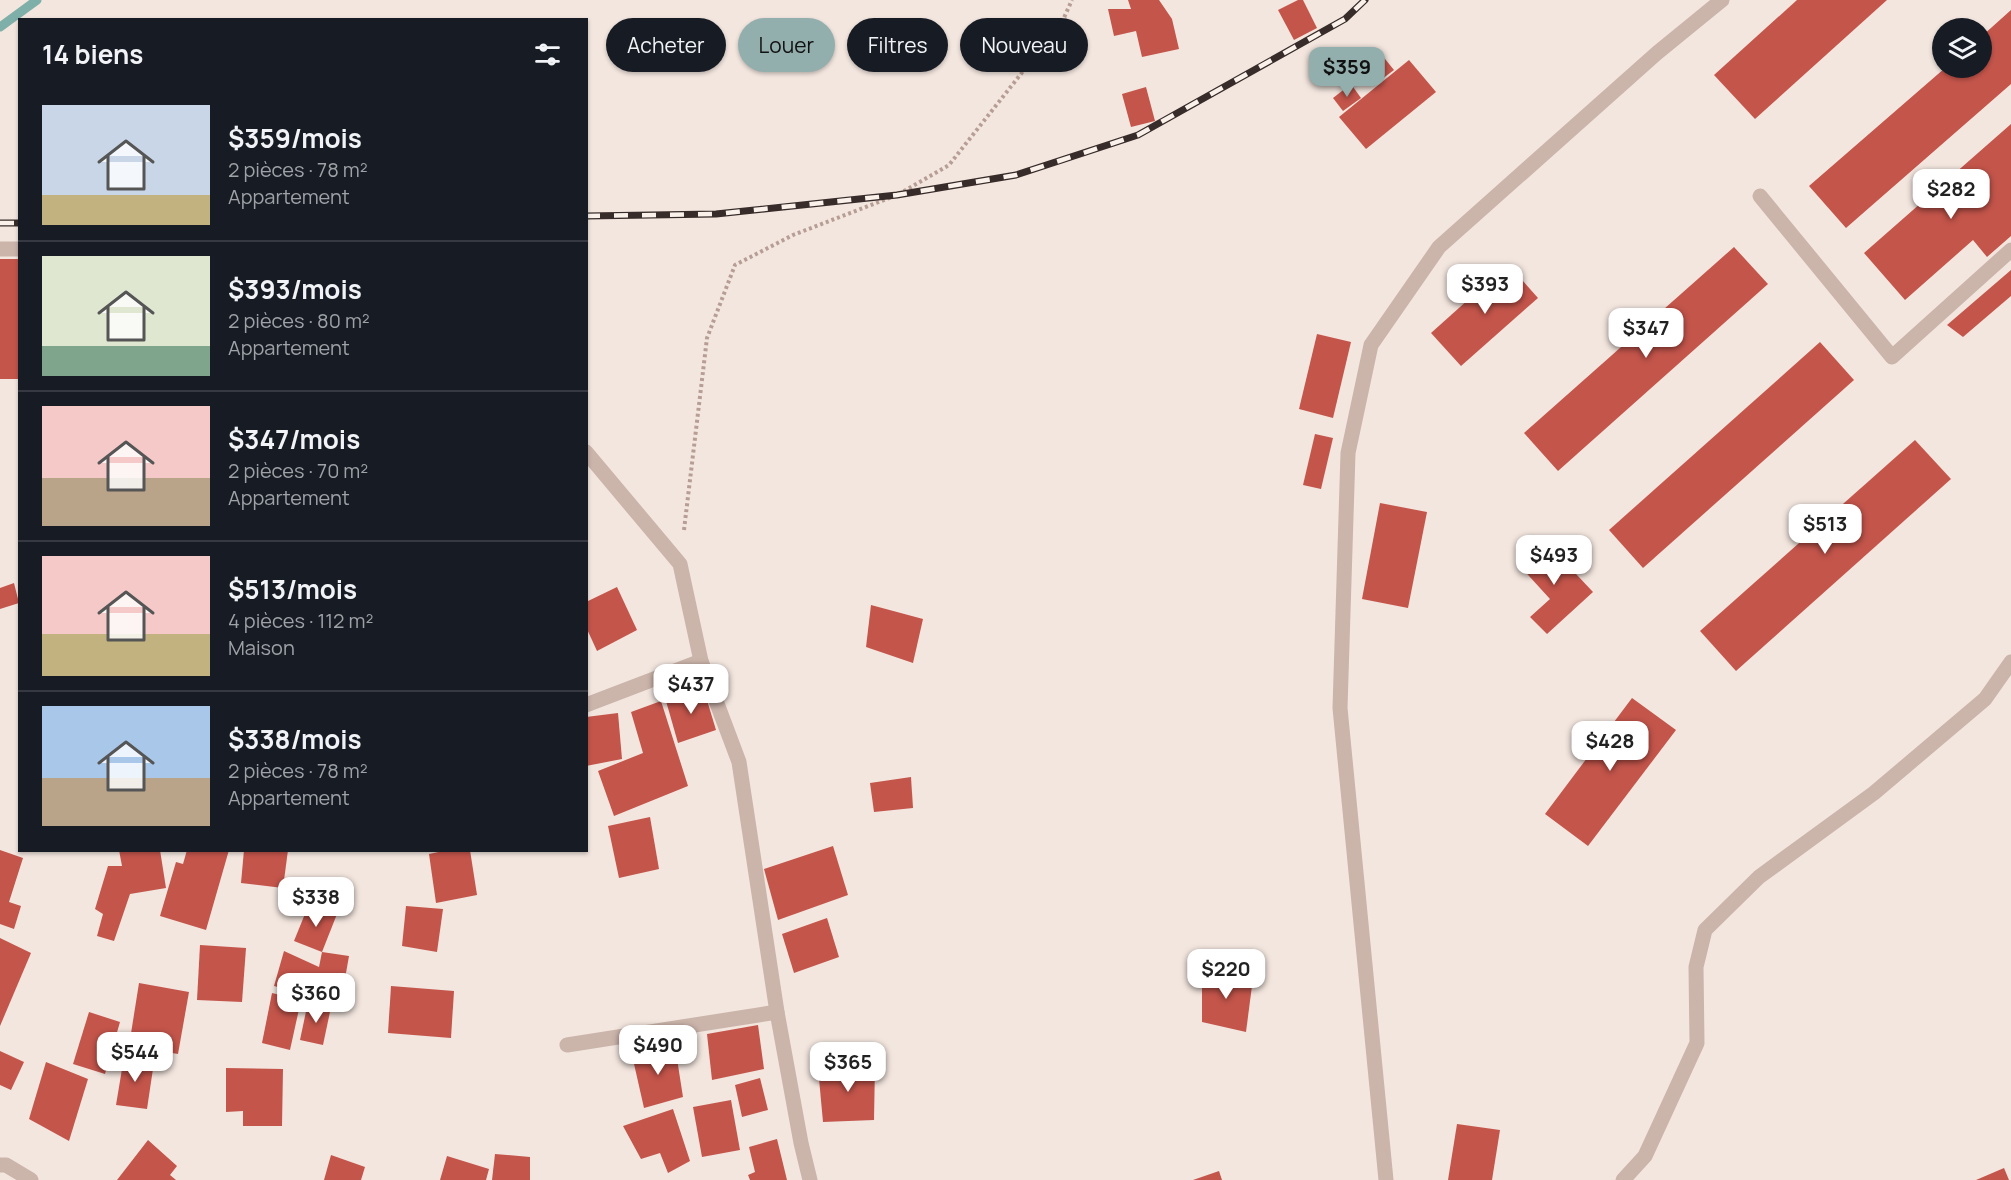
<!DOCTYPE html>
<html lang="fr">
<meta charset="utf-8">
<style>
:root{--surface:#171b24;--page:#20242c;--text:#f1f3f6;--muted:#9ea1a6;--line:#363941;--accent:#92aead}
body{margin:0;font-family:Manrope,sans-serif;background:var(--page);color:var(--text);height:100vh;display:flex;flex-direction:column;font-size:22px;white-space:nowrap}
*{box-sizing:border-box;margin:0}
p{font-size:20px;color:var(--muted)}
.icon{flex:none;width:33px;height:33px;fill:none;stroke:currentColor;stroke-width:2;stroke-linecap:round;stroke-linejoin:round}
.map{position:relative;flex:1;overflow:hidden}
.sheet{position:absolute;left:18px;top:18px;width:570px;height:834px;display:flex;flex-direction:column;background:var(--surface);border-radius:0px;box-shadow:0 2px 4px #0004}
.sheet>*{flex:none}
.banner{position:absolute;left:606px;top:18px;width:570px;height:54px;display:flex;gap:12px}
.buttons{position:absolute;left:1932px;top:18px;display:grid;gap:12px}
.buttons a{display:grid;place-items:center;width:60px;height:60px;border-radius:50%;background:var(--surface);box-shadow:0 2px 4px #0004;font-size:30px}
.price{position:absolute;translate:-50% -51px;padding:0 14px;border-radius:12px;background:#fff;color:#222;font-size:20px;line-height:39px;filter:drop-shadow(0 2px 3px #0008)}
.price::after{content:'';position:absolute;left:50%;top:36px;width:18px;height:14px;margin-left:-9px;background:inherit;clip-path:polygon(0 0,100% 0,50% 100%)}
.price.on{background:var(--accent);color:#111}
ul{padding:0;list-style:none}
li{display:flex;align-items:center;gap:18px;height:150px;padding:0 24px}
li+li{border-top:2px solid var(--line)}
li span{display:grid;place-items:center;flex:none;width:168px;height:120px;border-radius:0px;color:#555}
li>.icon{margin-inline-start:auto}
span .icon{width:72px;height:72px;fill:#fffc;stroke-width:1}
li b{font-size:26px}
h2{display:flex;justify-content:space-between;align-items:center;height:72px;padding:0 24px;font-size:26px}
.chip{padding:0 21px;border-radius:27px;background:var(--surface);box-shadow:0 2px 4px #0004;font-size:21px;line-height:54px}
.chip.on{background:var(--accent);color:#111}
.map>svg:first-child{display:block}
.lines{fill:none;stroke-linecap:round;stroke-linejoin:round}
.stream{stroke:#7eafa9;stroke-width:9}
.building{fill:#c4554b}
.path{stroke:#b79e94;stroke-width:4;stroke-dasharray:3 3;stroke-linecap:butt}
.minor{stroke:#cbb4aa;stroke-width:15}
.rail-casing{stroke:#382c2a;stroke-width:7}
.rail{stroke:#faf1eb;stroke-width:4.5;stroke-dasharray:14;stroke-linecap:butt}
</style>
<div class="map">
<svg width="2011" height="1180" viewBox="0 0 2011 1180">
<rect width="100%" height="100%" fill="#f3e6df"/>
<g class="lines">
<!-- stream -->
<polyline class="stream" points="0,27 37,0"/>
</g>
<!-- building -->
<g class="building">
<polygon points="1128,0 1159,0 1172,19 1179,49 1142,57 1136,31 1114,36 1108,9 1131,9"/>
<polygon points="1298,0 1303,0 1317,28 1294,40 1278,10"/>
<polygon points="1797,0 1887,0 1755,119 1714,75"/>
<polygon points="2011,10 2011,84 1846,228 1809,186 1945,68 1982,68 1982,36"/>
<polygon points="1381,54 1394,70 1374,85 1361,70"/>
<polygon points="1409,60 1436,92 1366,149 1339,117"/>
<polygon points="1351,84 1361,98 1343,111 1333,98"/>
<polygon points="1146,87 1155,121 1131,127 1122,94"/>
<polygon points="2011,124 2011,236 1987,257 1973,240 1905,300 1864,253"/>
<polygon points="1734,247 1768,284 1558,471 1524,433"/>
<rect x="0" y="259" width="20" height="120"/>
<polygon points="1508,264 1538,298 1461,366 1431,333"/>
<polygon points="2011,270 2011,296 1963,337 1947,325"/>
<polygon points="1317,334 1351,342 1333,418 1299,409"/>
<polygon points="1820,342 1854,380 1643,568 1609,530"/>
<polygon points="1315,434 1333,438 1321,489 1303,485"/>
<polygon points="1915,440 1951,479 1736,671 1700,631"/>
<polygon points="1380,503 1427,512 1408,608 1362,599"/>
<polygon points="1544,540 1593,592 1547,634 1530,617 1550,599 1518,564"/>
<polygon points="14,583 19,603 0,609 0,588"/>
<polygon points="617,587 637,630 597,651 586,627 586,602"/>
<polygon points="871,605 923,619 913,663 866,647"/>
<polygon points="703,687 716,730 678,743 666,701"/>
<polygon points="1632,698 1676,730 1588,846 1545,814"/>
<polygon points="661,701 688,786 614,816 598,771 643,753 631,712"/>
<polygon points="618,713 622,759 586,766 586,717"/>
<polygon points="911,777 913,808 874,812 870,783"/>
<polygon points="650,817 659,869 619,878 608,826"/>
<polygon points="833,846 848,895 778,920 764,869"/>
<polygon points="0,850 23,858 9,902 21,906 14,929 0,924"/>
<polygon points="119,850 160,850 166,888 130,894 114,941 97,936 103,914 95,909 108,866 122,866"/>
<polygon points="187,850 229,850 206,930 160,916 176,862 183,864"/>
<polygon points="244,850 288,850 283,888 241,883"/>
<polygon points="448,850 470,850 477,895 436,903 429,854"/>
<polygon points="309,904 337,914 322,952 294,941"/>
<polygon points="406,906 443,909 437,952 402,946"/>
<polygon points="827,918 839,957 794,973 782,934"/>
<polygon points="0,938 31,953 0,1026"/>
<polygon points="200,945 246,948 242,1002 197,1000"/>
<polygon points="284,951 319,967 322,952 349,956 343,990 310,986 308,995 274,986"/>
<polygon points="1202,970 1253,978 1246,1032 1202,1022"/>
<polygon points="139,983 189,992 178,1054 129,1046"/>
<polygon points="391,986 454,991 451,1038 388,1033"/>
<polygon points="272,993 301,1000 290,1050 262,1043"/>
<polygon points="308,1002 331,1007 323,1045 300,1040"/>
<polygon points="89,1012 120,1022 105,1074 73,1064"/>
<polygon points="758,1025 764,1069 712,1080 707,1034"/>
<polygon points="675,1046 683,1097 644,1108 632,1055"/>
<polygon points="0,1051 24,1062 11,1090 0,1085"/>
<polygon points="124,1057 154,1062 147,1109 116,1105"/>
<polygon points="46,1062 88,1079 69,1141 29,1119"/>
<polygon points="875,1065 874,1120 823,1122 818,1068"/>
<polygon points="226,1068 283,1069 282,1126 243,1126 243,1111 226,1112"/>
<polygon points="760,1078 768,1110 742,1117 735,1085"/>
<polygon points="731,1100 740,1150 702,1157 693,1107"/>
<polygon points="673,1109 690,1161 668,1173 660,1153 641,1159 623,1126"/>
<polygon points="1457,1124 1500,1130 1492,1180 1448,1180"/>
<polygon points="777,1139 787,1180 750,1180 748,1175 755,1172 749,1147"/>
<polygon points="148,1140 177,1166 170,1175 176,1180 117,1180"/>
<polygon points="495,1154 530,1157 530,1180 492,1180"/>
<polygon points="331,1155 365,1167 361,1180 324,1180"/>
<polygon points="447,1156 489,1169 486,1180 440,1180"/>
<polygon points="2004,1168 2009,1180 1976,1180"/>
<polygon points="1219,1171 1222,1180 1193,1180"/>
</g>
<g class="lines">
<!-- path -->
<polyline class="path" points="684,530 707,338 735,265 793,235 897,195 949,165 1062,22 1072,0"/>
<!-- minor -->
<g class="minor">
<polyline points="1760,196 1892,357 2011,250"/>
<polyline points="0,249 20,249"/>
<polyline points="586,452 680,564 701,661 739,762 777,1012 801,1143 810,1180"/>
<polyline points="586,705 701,661"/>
<polyline points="567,1045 777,1012"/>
<polyline points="0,1165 6,1165 31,1180"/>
<polyline points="1386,1180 1340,708 1348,453 1371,345 1439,247 1657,53 1722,0"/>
<polyline points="1623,1180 1645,1156 1697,1043 1696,967 1705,930 1759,877 1874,793 1985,699 2011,662"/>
</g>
<!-- rail casing -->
<g class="rail-casing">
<g id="rail">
<polyline points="586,216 716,214 897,195 1016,175 1138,135 1345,19 1365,0"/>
<polyline points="0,223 20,223"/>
</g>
</g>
<!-- rail -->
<use href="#rail" class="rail"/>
</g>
</svg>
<div class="buttons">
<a><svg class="icon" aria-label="layers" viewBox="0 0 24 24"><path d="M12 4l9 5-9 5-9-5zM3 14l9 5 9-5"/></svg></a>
</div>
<b class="price on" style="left:1347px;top:98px">$359</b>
<b class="price" style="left:1951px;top:220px">$282</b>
<b class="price" style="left:1485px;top:315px">$393</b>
<b class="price" style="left:1646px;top:359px">$347</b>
<b class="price" style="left:1825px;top:555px">$513</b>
<b class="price" style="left:1554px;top:586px">$493</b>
<b class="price" style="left:691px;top:715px">$437</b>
<b class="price" style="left:1610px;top:772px">$428</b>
<b class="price" style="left:316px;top:928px">$338</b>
<b class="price" style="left:1226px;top:1000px">$220</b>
<b class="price" style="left:316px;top:1024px">$360</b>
<b class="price" style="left:658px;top:1076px">$490</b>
<b class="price" style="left:135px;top:1083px">$544</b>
<b class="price" style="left:848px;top:1093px">$365</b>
<div class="banner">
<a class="chip">Acheter</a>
<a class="chip on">Louer</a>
<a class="chip">Filtres</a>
<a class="chip">Nouveau</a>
</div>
<section class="sheet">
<h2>14 biens<svg class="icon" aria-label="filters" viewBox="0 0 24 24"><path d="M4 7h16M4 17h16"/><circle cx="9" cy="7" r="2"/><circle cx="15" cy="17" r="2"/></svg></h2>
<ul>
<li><span style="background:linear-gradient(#c9d6e8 75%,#c2b280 0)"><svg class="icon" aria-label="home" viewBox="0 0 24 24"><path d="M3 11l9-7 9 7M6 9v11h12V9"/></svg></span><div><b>$359/mois</b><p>2 pièces · 78 m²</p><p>Appartement</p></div></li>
<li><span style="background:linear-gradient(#dfe7d0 75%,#7fa58c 0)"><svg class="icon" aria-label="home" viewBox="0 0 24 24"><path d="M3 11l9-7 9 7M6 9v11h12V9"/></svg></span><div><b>$393/mois</b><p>2 pièces · 80 m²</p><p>Appartement</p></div></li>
<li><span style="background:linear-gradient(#f6c9c9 60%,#b9a48a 0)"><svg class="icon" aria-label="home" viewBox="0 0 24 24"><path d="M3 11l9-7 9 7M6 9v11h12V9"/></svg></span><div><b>$347/mois</b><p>2 pièces · 70 m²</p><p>Appartement</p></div></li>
<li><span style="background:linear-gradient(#f6c9c9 65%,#c2b280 0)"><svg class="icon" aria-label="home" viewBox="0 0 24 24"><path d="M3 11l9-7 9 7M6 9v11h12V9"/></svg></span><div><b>$513/mois</b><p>4 pièces · 112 m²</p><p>Maison</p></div></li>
<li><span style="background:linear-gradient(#a9c7e8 60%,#b9a48a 0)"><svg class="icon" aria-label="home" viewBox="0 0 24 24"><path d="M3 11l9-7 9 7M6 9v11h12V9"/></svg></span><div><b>$338/mois</b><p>2 pièces · 78 m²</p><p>Appartement</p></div></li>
</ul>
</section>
</div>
